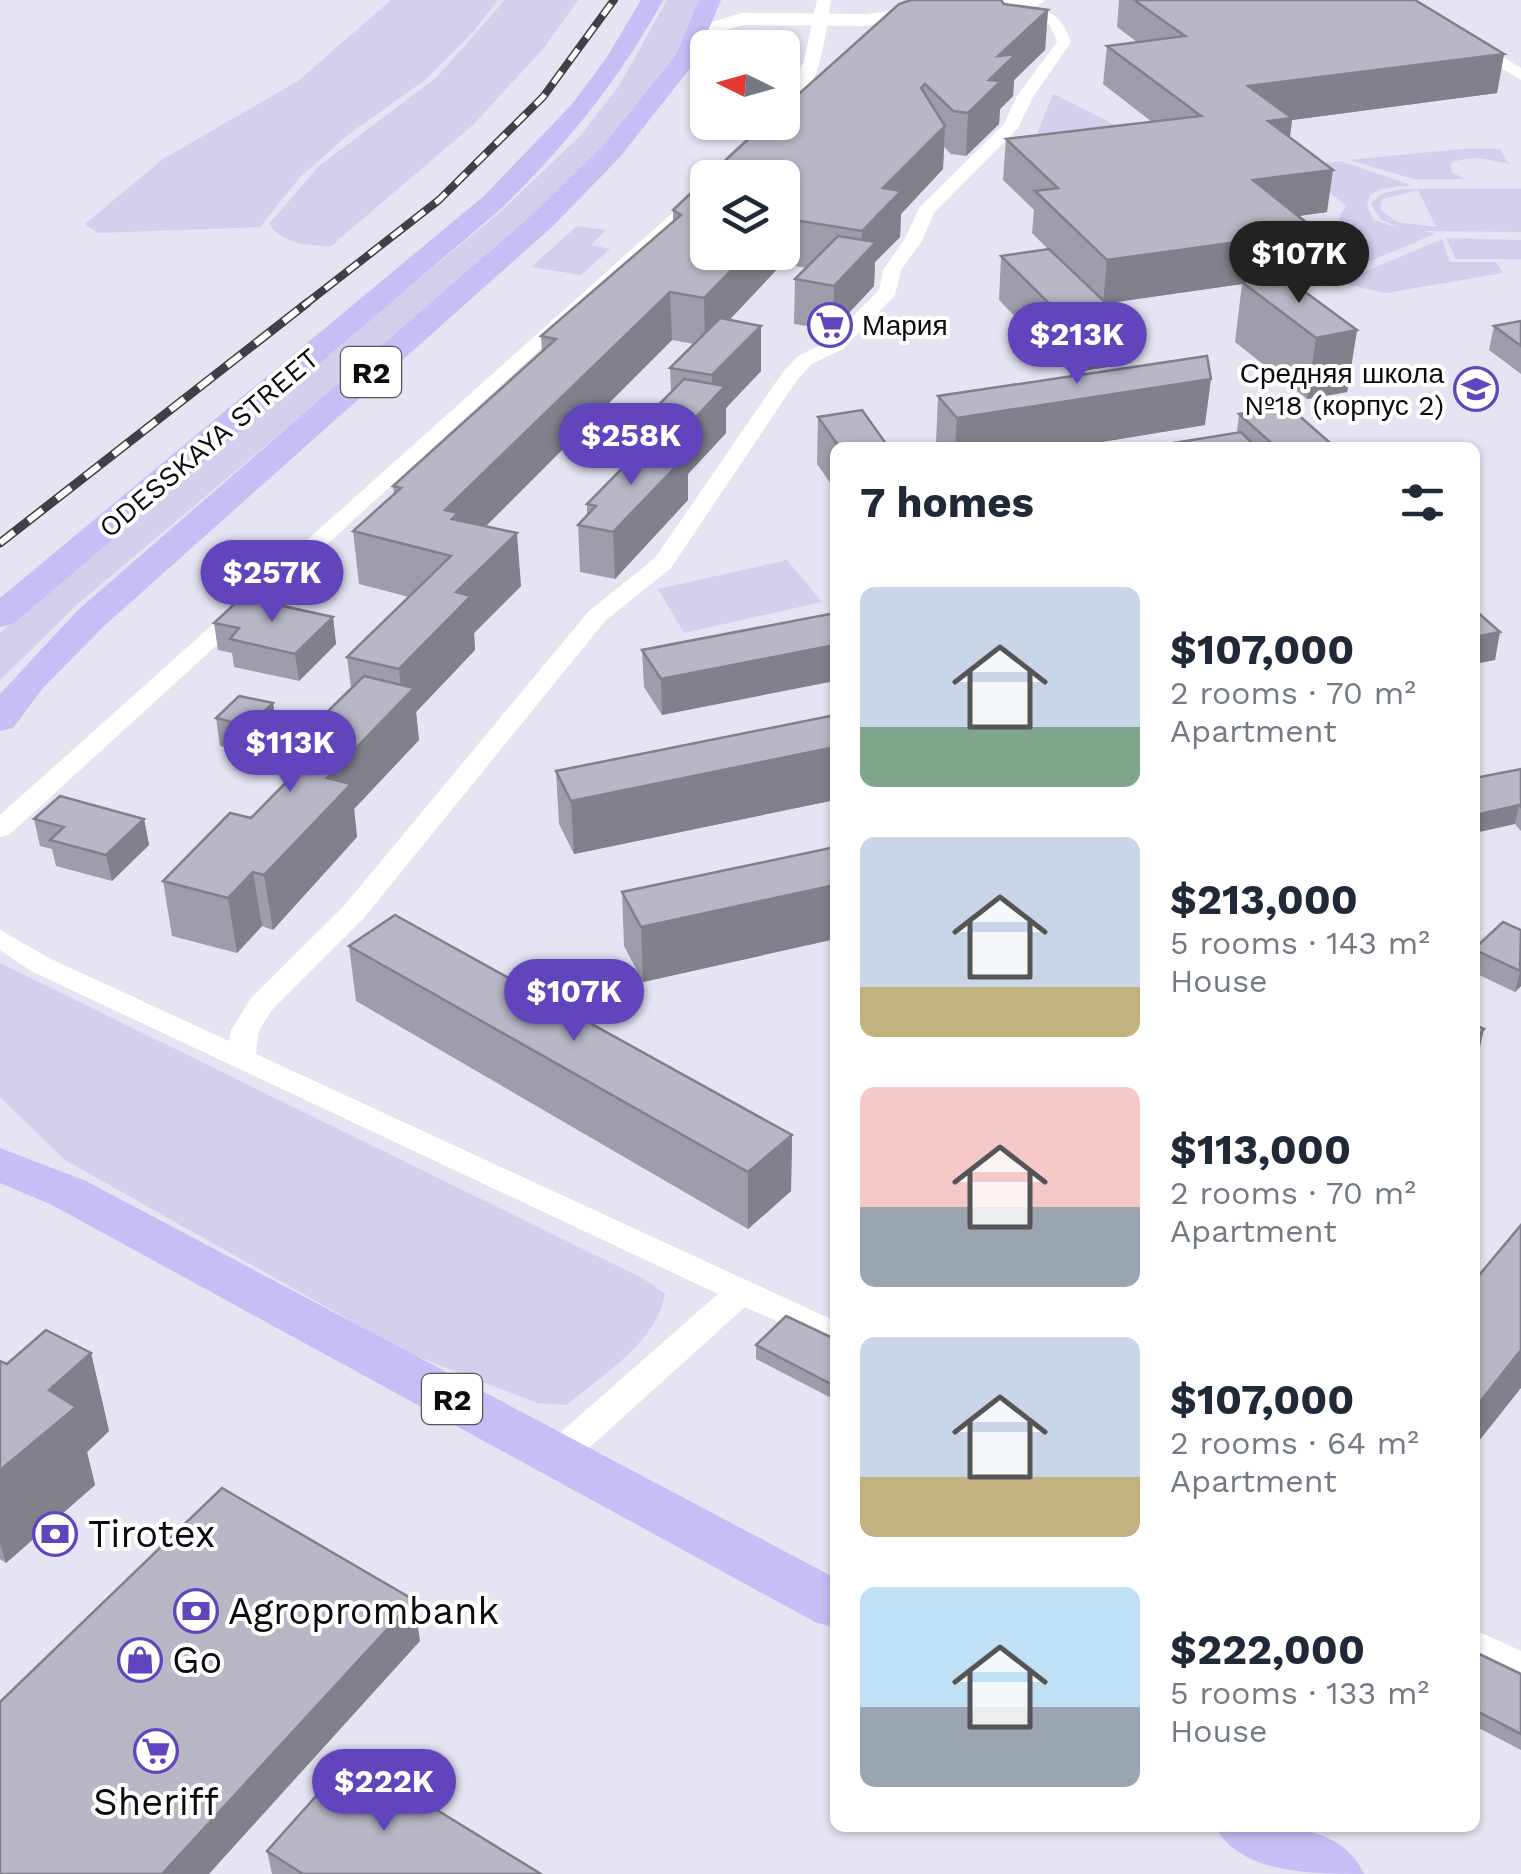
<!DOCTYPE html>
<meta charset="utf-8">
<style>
:root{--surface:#fff;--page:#f2f2f3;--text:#1f2937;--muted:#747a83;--accent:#6245bd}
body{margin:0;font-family:"Work Sans",sans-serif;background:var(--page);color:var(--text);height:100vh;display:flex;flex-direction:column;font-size:38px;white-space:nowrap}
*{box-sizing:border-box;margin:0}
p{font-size:32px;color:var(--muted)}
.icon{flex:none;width:55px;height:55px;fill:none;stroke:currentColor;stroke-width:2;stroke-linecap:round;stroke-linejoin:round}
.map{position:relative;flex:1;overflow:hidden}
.panel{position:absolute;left:830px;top:442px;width:650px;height:1390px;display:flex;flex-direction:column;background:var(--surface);border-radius:15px;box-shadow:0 2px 8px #0004}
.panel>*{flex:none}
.needle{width:65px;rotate:275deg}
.fabs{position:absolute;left:690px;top:30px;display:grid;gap:20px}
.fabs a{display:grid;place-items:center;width:110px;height:110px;border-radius:15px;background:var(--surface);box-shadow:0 2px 8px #0004;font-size:50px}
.price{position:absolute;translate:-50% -85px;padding:0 22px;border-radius:35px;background:var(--accent);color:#fff;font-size:32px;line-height:65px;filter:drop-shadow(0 2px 5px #0008)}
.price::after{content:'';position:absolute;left:50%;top:60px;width:30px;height:22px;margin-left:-15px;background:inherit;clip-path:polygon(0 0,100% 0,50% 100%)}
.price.selected{background:#222;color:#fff}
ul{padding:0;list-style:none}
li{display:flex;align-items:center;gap:30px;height:250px;padding:0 30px}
li span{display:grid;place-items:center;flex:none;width:280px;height:200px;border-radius:15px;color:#555}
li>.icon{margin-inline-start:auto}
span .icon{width:120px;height:120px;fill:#fffc;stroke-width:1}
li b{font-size:42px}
h2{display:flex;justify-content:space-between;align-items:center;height:120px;padding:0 30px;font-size:42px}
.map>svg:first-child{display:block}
.green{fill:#d2d0ed;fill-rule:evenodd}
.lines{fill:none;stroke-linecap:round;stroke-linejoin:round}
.minor{fill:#fff;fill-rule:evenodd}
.tertiary{fill:#fff;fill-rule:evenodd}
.primary{fill:#c6bef5;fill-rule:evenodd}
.rail-far1-casing{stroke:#3f3f46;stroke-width:8}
.rail-casing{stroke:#3f3f46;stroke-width:9}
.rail-far1{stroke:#fff;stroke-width:5;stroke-dasharray:14;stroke-linecap:butt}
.rail{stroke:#fff;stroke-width:6;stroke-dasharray:18;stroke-linecap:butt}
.wall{fill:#9e9daa;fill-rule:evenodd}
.shaded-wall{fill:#81808b}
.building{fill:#b8b7c6;stroke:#81808b;stroke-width:2.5}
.labels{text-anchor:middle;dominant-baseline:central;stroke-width:8;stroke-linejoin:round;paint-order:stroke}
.far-poi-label{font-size:28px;fill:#0c0c10;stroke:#fff;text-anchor:start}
.far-street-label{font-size:28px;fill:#0c0c10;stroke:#fff}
.shield{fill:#fff;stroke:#555558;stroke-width:2.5}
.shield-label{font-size:30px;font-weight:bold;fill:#0c0c10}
.near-poi-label{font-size:38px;fill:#0c0c10;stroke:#fff;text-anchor:start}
</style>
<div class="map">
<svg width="1521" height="1874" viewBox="0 0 1521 1874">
<rect width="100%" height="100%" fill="#e5e4f3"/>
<!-- green -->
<g class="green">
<polygon points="391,0 498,0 474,31 425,80 349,134 300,177 260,227 98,233 85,224 163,159 298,81"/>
<path d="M505,0H578L543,49L473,125L330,247C307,244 283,245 269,224L319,166L437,77Z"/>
<polygon points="667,0 705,0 679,58 604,149 461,281 79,603 0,680 0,633 153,498 499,213 579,137 619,86"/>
<polygon points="1053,94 1156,145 1025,164"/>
<path d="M1461,149H1500L1509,164C1487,159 1471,155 1450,163L1452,172L1464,179H1413L1350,160Z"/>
<path d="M1340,161L1411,185L1382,189L1370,195L1367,206L1374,220L1400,228L1380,219L1371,203L1382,194L1401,189H1521V232L1426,231L1435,234L1347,271C1332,249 1331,228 1346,206L1319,184L1310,164ZM1418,190L1436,227L1397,222L1380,209L1382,199Z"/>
<polygon points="577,226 606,230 591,245 610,249 581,275 531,267"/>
<polygon points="1446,238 1521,240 1521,259 1456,259"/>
<polygon points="1442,239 1450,262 1496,262 1503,273 1386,293 1339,283"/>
<polygon points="787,560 822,602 684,633 658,589"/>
<path d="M0,963L644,1279L665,1294C657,1342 603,1374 567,1405L537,1403L408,1353L65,1160L0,1097Z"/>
</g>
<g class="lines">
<!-- minor -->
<g class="minor">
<path d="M817,0H831C825,37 820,99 782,118V103L804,61Z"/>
<path d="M1033,10C1055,8 1064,24 1071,42L1033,97L1018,128L934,213L922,241L901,270L895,295L843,349L812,364L797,380L671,568L605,621L363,919L272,1010L259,1030L256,1054L835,1321V1347L745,1307L569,1466L557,1470L545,1466L540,1456L545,1446L718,1294L31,971L0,950V930L51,959L229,1041L231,1030L251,998L343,907L589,611L655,558L783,372L798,356L829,341L879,290L883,270L904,240L920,207L1004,124L1017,96L1057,42L1050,25L1033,16Z"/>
<polygon points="1466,41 1476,41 1521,68 1521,80 1466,47"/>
<polygon points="708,181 708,196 9,835 0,837 0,815"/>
<polygon points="1475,1630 1521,1651 1521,1685 1475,1664"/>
</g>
<!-- tertiary -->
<polygon class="tertiary" points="989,0 1046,0 1037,6 865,26 743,25 722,31 694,61 687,63 677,57 708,23 742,13 865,14"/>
<!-- primary -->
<g class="primary">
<path d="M641,0H663C620,79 566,145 502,208L13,624L0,627V598L484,196L573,103L607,57Z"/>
<polygon points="699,0 721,0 695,62 620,157 554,225 104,626 43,688 13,728 0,731 0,694 78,610 534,213 602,147 676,55"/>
<polygon points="0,1148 86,1181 835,1578 835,1628 815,1622 52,1205 0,1183"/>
<path d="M1216,1828C1267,1825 1340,1820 1364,1874C1312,1874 1242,1874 1216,1828Z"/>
</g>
<!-- rail-far1 casing -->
<g class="rail-far1-casing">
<polyline id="rail-far1" points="303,306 439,200 543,97 614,0"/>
</g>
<!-- rail casing -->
<g class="rail-casing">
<polyline id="rail" points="0,543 307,303"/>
</g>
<!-- rail-far1 -->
<use href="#rail-far1" class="rail-far1"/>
<!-- rail -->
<use href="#rail" class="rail"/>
</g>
<!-- wall -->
<g class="wall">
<polygon points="1119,0 1415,0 1504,54 1497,93 1292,120 1290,137 1327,212 1298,216 1310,274 1286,278 1357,330 1347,392 1307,399 1235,342 1242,284 1106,303 1124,320 1120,365 1070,373 999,300 1001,256 1048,249 1032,233 1034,210 1003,180 1006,139 1152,122 1103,84 1107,46 1137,42 1117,27"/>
<path d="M1004,4L1048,10L1045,50L1014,80L1013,96L1000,109L999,124L966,156L951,154L944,147L943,169L901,214L900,237L875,262L874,286L833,330L794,324L795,279L806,268L782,264L729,320L761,371L726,408V433L688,474V500L615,579L580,572L578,525L587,515V504L632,458V432L671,392L670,368L694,344L672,340L486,526L521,586L474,633L475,650L416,712L419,740L354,809L357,837L273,930L262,926L237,953L172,936L163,881L251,818L287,782L283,755L351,688L347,657L409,597L359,584L353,531L394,495L393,486L542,352L541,336L673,222V210ZM782,178V252H708Z"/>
<polygon points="1521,321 1521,374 1489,350 1494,326"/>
<polygon points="938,396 1205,425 1065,448 939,448 936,443"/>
<polygon points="1239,414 1336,448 1143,448 1239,432 1237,431"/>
<polygon points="818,417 889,448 835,448 835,490 817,464"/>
<polygon points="835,613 662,715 644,687 642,650"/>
<polygon points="333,617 336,644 299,681 234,667 232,653 218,650 214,623"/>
<polygon points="273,703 277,731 254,754 220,746 216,718"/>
<polygon points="835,715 835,800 574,854 559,824 556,771"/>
<polygon points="1521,769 1521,831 1515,824"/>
<polygon points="34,819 144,819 149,845 112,881 56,866 52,849 40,846"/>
<polygon points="835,847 835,939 643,982 624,946 622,892"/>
<polygon points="1521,930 1521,986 1515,992 1475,973 1475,948"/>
<polygon points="349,946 792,1135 791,1191 748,1229 356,1001"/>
<polygon points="835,1339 835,1400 756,1359 756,1345"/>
<polygon points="91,1353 109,1431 87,1452 95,1485 6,1563 0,1559 0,1361 7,1364"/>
<polygon points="1475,1652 1521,1674 1521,1750 1475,1726"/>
<polygon points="267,1851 541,1874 272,1874"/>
</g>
<!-- shaded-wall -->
<g class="shaded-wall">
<polygon points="1048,10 1045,50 1014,80 1013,96 1000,109 999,124 966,156 968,113 989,80 998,56"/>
<polygon points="1504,54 1497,93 1292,120 1287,159 1248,86"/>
<polygon points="945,126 943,169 901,214 900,237 875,262 874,286 833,330 834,286 861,258 862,231 883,188"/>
<polygon points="1333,170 1327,212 1248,223 1253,180"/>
<polygon points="1317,231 1310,274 1245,283 1242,282 1242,284 1103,304 1107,260"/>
<polygon points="749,252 782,252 782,264 705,346 704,298"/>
<polygon points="670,292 672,340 461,551 445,510"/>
<polygon points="1124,320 1120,365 1070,373 1073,327"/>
<polygon points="761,326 761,371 726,408 726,433 688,474 688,500 615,579 613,532 674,468 674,440 712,400 712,375"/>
<polygon points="1357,330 1347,392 1307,399 1316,338"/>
<polygon points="1211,379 1205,425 1065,448 955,448 957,418"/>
<polygon points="517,533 521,586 474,633 475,650 416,712 419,740 354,809 357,837 273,930 264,875 327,778 402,700 399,669 456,592"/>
<polygon points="333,617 336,644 299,681 295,654"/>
<polygon points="1500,632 1495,660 1475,664 1475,637"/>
<polygon points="835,645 835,681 662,715 661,679"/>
<polygon points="273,703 277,731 254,754 249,726"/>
<polygon points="835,747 835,800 574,854 571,801"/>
<polygon points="1519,805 1515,824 1475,833 1475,815"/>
<polygon points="144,819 149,845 112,881 106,855"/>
<polygon points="253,872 262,926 237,953 228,898"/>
<polygon points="835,885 835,939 643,982 641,927"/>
<polygon points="1521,970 1521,986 1515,992 1520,971"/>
<polygon points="1484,1029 1475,1070 1475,1039"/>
<polygon points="792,1135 791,1191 748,1229 748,1172"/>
<polygon points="1521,1350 1521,1388 1475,1446 1475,1408"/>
<polygon points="91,1353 109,1431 87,1452 95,1485 6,1563 0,1544 0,1470 49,1390"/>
<polygon points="414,1600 420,1641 209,1874 162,1874"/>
</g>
<!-- building -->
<g class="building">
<polygon points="911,0 1001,0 1004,4 1048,10 998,56 1016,54 989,80 1001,81 968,113 953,111 925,84 921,88 945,126 883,188 901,191 862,231 782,218 782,178 708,178 708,252 749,252 704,298 670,292 445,510 458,513 452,519 517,533 456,592 471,596 399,669 347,657 451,556 353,531 401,488 393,486 556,339 541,336 681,215 673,210 732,154 767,122 782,122 782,109 899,4"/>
<polygon points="1134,0 1415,0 1504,54 1248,86 1292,118 1268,121 1333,170 1253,180 1317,231 1107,260 1035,191 1058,188 1006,139 1201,116 1107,46 1185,36"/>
<polygon points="838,236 876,242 834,286 795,279"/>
<polygon points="1049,249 1124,320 1073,327 1001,256"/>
<polygon points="1282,275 1357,330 1316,338 1242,282"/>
<polygon points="720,318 761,326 712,375 670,368"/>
<polygon points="1521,321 1521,346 1494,326"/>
<polygon points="1207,356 1211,379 957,418 938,396"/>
<polygon points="684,379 725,386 674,440 632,432"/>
<polygon points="1288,406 1336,448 1277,448 1239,414"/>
<polygon points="862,410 889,448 840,448 818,417"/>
<polygon points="1241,432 1257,448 1143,448"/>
<polygon points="644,446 688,454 613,532 578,525 596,506 587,504"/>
<polygon points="242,597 333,617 295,654 230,639 239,628 214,623"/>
<polygon points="1475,610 1500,632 1475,637"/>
<polygon points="835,613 835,645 661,679 642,650"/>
<polygon points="364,676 414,688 327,778 351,784 264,875 253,872 228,898 163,881 230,813 251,818 307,761 283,755"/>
<polygon points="239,696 273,703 249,726 216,718"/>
<polygon points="835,715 835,747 571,801 556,771"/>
<polygon points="1521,769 1521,807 1519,805 1475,815 1475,778"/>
<polygon points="60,796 144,819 106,855 50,840 64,827 34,819"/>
<polygon points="835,847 835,885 641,927 622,892"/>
<polygon points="395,915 792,1135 748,1172 349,946"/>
<polygon points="1503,922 1521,930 1520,971 1475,950 1475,948"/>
<polygon points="1475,1025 1484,1029 1475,1039"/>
<polygon points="1521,1225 1521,1350 1475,1408 1475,1280"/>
<polygon points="786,1316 835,1339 835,1386 756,1345"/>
<polygon points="46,1330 91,1353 49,1390 76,1407 0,1470 0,1361 7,1364"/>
<polygon points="222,1488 414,1600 162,1874 0,1874 0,1702"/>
<polygon points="1475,1652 1521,1674 1521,1734 1475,1710"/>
<polygon points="351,1757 541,1874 303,1874 267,1851"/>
</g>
<!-- icons -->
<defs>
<g id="supermarket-ring" transform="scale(2.25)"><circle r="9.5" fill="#fff" stroke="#6245bd" stroke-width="1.5"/><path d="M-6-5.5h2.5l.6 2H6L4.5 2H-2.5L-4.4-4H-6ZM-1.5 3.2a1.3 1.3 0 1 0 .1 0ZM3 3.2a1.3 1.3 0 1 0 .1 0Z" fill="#6245bd"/></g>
<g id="school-ring" transform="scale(2.25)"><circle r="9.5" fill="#fff" stroke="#6245bd" stroke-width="1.5"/><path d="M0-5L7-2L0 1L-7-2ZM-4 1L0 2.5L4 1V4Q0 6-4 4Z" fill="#6245bd"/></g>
<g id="bank-ring" transform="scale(2.25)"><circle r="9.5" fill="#fff" stroke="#6245bd" stroke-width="1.5"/><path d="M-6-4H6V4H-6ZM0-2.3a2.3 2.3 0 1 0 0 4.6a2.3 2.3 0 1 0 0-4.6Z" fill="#6245bd"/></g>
<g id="shop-ring" transform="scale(2.25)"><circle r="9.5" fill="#fff" stroke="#6245bd" stroke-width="1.5"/><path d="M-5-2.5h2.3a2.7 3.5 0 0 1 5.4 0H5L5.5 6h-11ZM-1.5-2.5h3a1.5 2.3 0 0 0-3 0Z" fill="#6245bd"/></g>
</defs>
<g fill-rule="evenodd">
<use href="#supermarket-ring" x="830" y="325"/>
<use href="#school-ring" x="1476" y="389"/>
<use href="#bank-ring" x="55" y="1534"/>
<use href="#bank-ring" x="196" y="1611"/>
<use href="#shop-ring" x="140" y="1660"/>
<use href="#supermarket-ring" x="156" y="1751"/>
</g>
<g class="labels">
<!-- far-poi labels -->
<g class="far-poi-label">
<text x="862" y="325">Мария</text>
<text x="1444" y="373" text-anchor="end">Средняя школа<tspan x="1444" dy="32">№18 (корпус 2)</tspan></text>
</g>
<!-- far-street labels -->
<g class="far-street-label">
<text transform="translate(209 443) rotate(-40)">ODESSKAYA STREET</text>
</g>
<!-- shield labels -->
<g class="shield">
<rect x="341" y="347" width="60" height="50" rx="8"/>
<rect x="422" y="1374" width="60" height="50" rx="8"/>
</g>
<g class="shield-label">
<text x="371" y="372">R2</text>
<text x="452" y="1399">R2</text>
</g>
<!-- near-poi labels -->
<g class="near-poi-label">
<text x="88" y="1534">Tirotex</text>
<text x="228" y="1611">Agroprombank</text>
<text x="172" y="1660">Go</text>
<text x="156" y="1802" text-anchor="middle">Sheriff</text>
</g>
</g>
</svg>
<div class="fabs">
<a><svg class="needle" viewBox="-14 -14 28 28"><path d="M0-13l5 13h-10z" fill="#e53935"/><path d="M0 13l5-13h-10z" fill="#747a83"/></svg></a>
<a><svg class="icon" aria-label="layers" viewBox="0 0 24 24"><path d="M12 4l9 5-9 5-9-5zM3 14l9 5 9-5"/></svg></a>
</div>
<b class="price selected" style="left:1299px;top:306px">$107K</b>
<b class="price" style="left:1077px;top:387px">$213K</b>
<b class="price" style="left:631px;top:488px">$258K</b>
<b class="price" style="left:272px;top:625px">$257K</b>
<b class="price" style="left:290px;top:795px">$113K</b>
<b class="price" style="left:574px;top:1044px">$107K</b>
<b class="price" style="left:384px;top:1834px">$222K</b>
<section class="panel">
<h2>7 homes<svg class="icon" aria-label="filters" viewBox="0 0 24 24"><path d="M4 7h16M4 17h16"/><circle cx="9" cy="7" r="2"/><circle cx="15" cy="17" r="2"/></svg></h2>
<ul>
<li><span style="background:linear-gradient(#c9d6e8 70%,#7fa58c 0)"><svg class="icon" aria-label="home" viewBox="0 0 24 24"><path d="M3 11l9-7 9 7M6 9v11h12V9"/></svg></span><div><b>$107,000</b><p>2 rooms · 70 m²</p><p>Apartment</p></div></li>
<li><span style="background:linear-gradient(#c9d6e8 75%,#c2b280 0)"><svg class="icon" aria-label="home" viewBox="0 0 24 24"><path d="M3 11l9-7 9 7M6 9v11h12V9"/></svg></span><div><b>$213,000</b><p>5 rooms · 143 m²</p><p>House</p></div></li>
<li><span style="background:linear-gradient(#f6c9c9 60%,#9aa5b1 0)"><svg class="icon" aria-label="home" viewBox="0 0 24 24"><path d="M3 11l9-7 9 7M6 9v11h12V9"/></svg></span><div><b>$113,000</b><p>2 rooms · 70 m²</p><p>Apartment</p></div></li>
<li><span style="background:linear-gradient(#c9d6e8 70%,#c2b280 0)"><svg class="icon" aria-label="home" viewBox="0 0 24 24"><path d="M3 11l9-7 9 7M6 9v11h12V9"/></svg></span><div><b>$107,000</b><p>2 rooms · 64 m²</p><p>Apartment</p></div></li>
<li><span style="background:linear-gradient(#bfe0f5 60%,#9aa5b1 0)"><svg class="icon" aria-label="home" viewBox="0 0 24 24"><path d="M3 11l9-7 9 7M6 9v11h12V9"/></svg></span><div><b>$222,000</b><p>5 rooms · 133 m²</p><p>House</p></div></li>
</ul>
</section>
</div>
